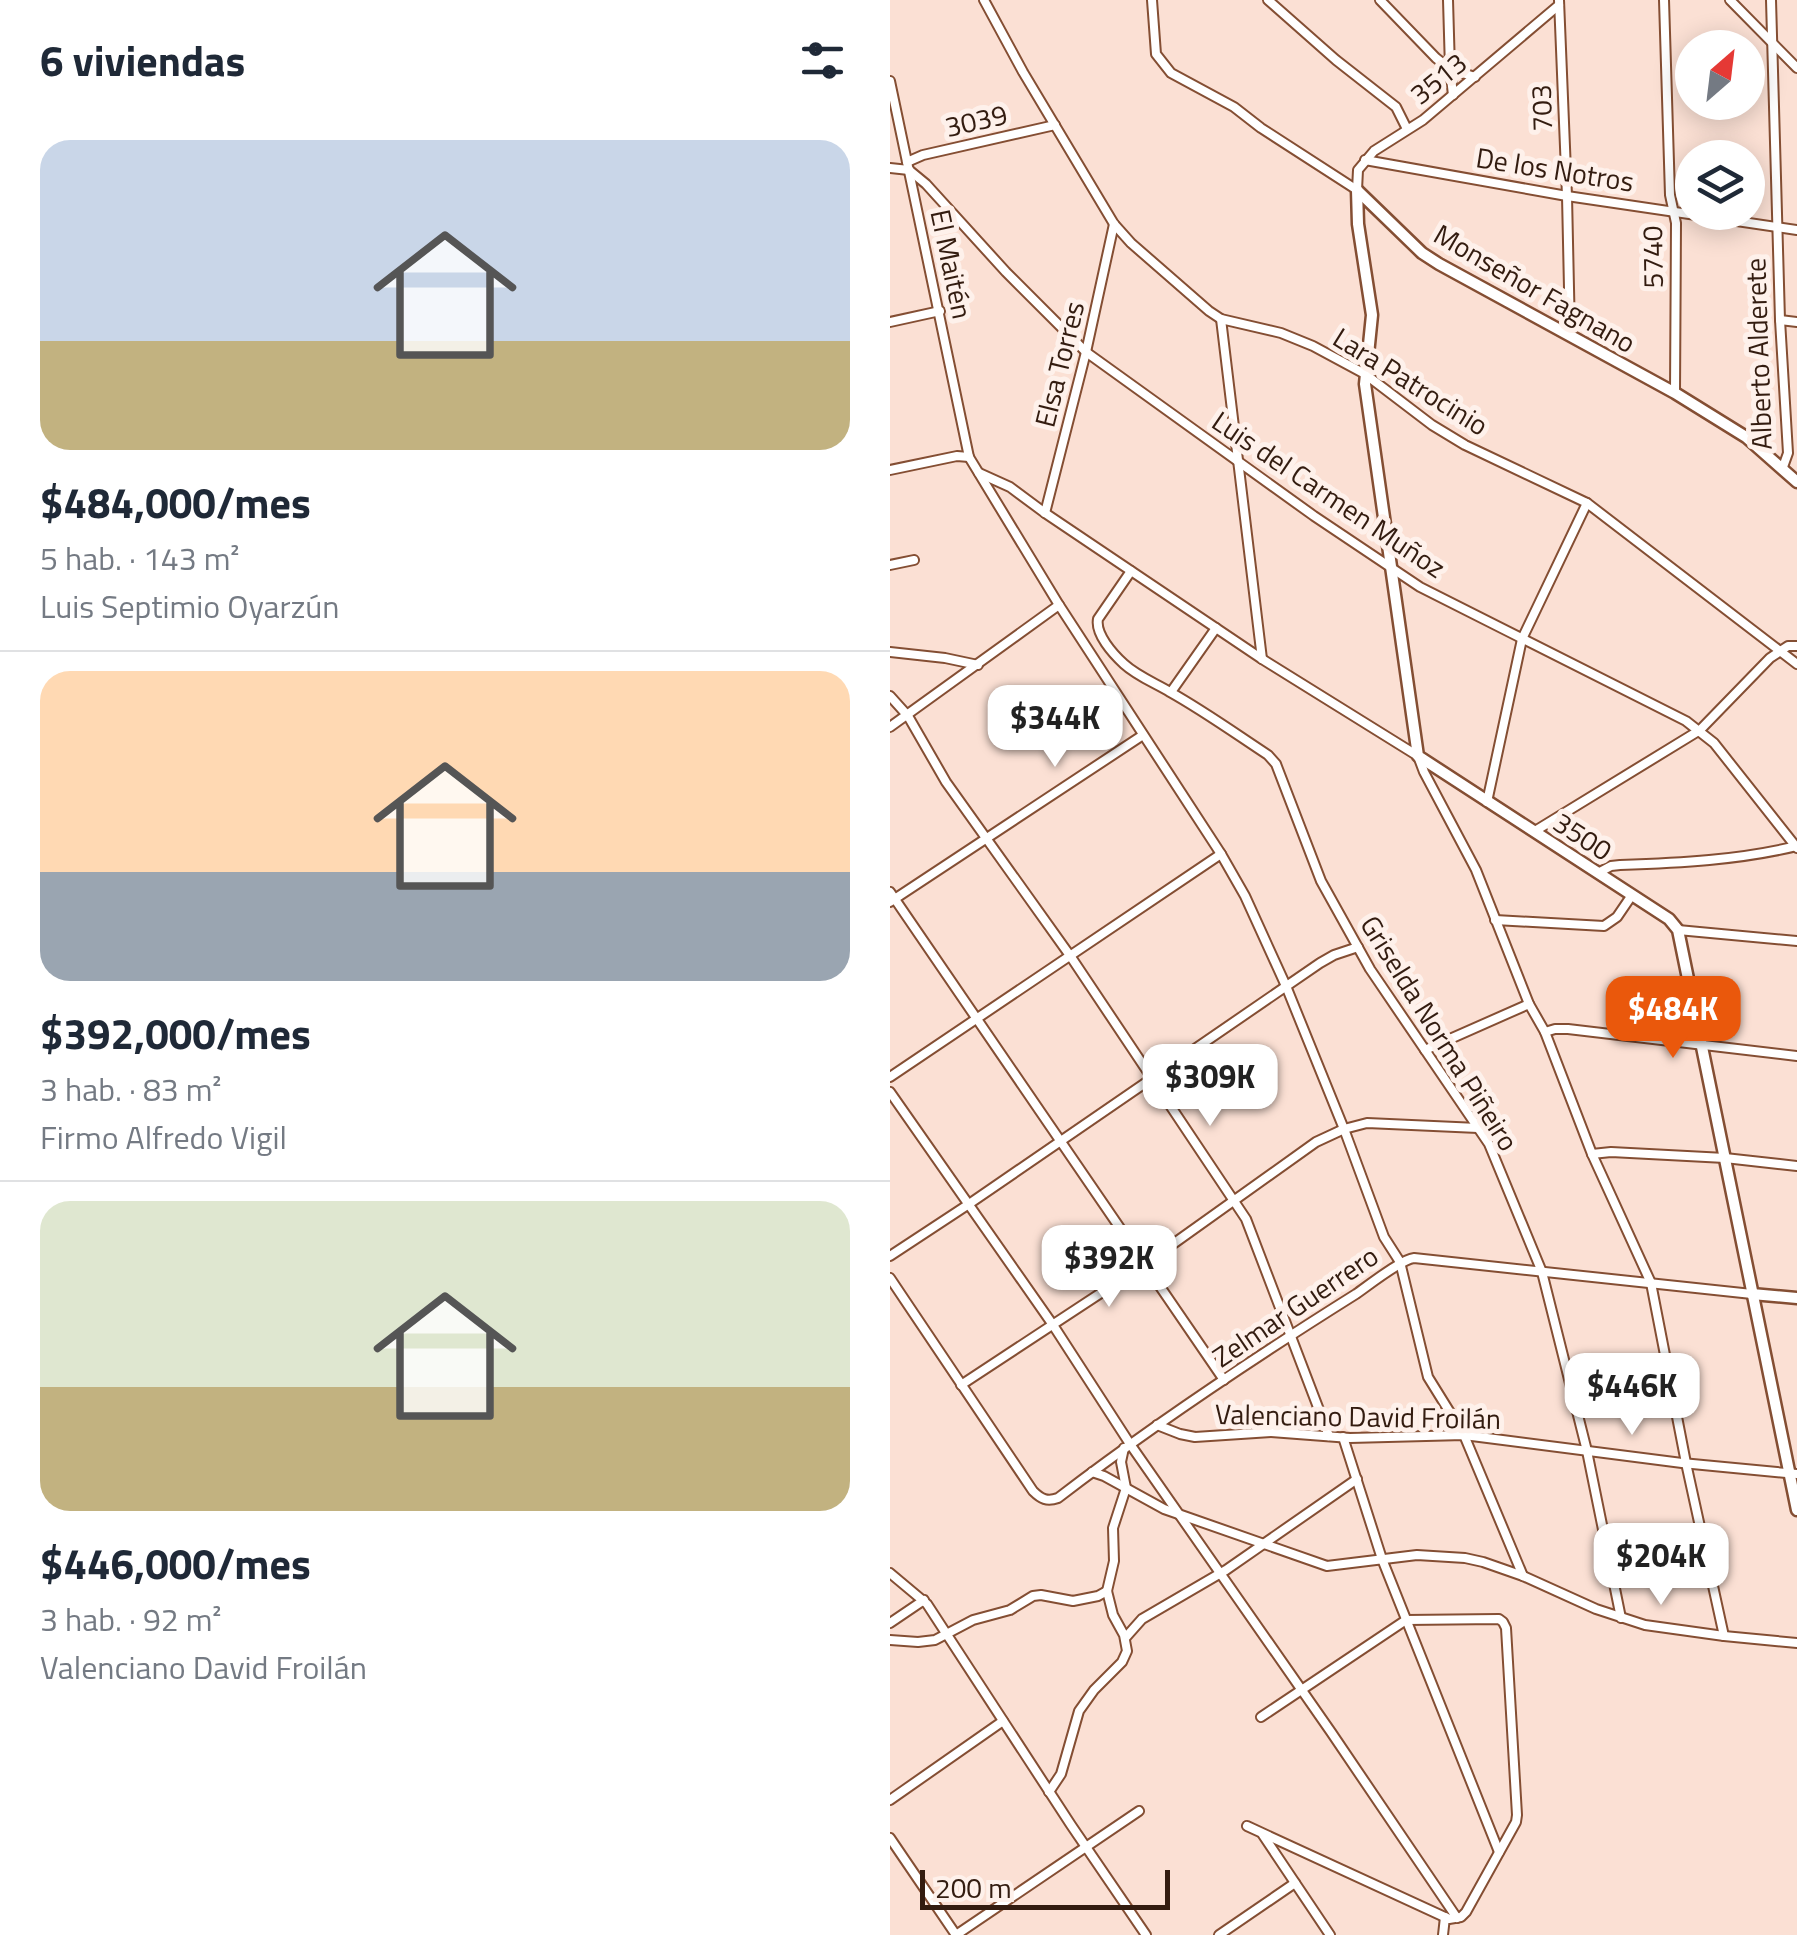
<!DOCTYPE html>
<html lang="es">
<meta charset="utf-8">
<style>
:root{--surface:#fff;--page:#f2f2f3;--text:#1f2937;--muted:#747a83;--line:#e0e1e3;--accent:#ea580c}
body{margin:0;font-family:"Titillium Web",sans-serif;background:var(--page);color:var(--text);height:100vh;display:flex;flex-direction:column;font-size:38px;white-space:nowrap}
*{box-sizing:border-box;margin:0}
p{font-size:32px;color:var(--muted)}
.icon{flex:none;width:55px;height:55px;fill:none;stroke:currentColor;stroke-width:2;stroke-linecap:round;stroke-linejoin:round}
.map{position:relative;flex:1;overflow:hidden}
.drawer{display:flex;flex-direction:column;background:var(--surface);width:890px}
.drawer>*{flex:none}
.needle{width:65px;rotate:28deg}
.controls{position:absolute;left:785px;top:30px;display:grid;gap:20px}
.controls a{display:grid;place-items:center;width:90px;height:90px;border-radius:50%;background:var(--surface);box-shadow:0 5px 25px #0003;font-size:50px}
.scale{position:absolute;left:30px;bottom:25px;width:250px;box-sizing:border-box;padding-left:10px;border:5px solid #331c10;border-top:0;font-size:28px;line-height:35px;white-space:nowrap;color:#331c10;-webkit-text-stroke:8px #fef1eb;paint-order:stroke}
.price{position:absolute;translate:-50% -85px;padding:0 22px;border-radius:20px;background:#fff;color:#222;font-size:32px;line-height:65px;filter:drop-shadow(0 2px 5px #0008)}
.price::after{content:'';position:absolute;left:50%;top:60px;width:30px;height:22px;margin-left:-15px;background:inherit;clip-path:polygon(0 0,100% 0,50% 100%)}
.price.active{background:var(--accent);color:#fff}
ul{padding:0;list-style:none}
li{display:grid;align-content:center;gap:20px;height:530px;padding:0 40px}
li+li{border-top:2px solid var(--line)}
li span{display:grid;place-items:center;height:310px;border-radius:30px;color:#555}
li>.icon{margin-inline-start:auto}
span .icon{width:180px;height:180px;fill:#fffc;stroke-width:1}
li b{font-size:42px}
h2{display:flex;justify-content:space-between;align-items:center;height:120px;padding:0 40px;font-size:42px}
main{display:flex;flex:1;min-height:0}
.map>svg:first-child{display:block}
.lines{fill:none;stroke-linecap:round;stroke-linejoin:round}
.minor-casing{stroke:#844e33;stroke-width:12}
.tertiary-casing{stroke:#844e33;stroke-width:15}
.minor{stroke:#fff;stroke-width:8}
.tertiary{stroke:#fff;stroke-width:10}
.labels{text-anchor:middle;dominant-baseline:central;stroke-width:10;stroke-linejoin:round;paint-order:stroke}
.street-label{font-size:28px;fill:#331c10;stroke:#fef1eb}
</style>
<main>
<section class="drawer">
<h2>6 viviendas<svg class="icon" aria-label="filters" viewBox="0 0 24 24"><path d="M4 7h16M4 17h16"/><circle cx="9" cy="7" r="2"/><circle cx="15" cy="17" r="2"/></svg></h2>
<ul>
<li><span style="background:linear-gradient(#c9d6e8 65%,#c2b280 0)"><svg class="icon" aria-label="home" viewBox="0 0 24 24"><path d="M3 11l9-7 9 7M6 9v11h12V9"/></svg></span><div><b>$484,000/mes</b><p>5 hab. · 143 m²</p><p>Luis Septimio Oyarzún</p></div></li>
<li><span style="background:linear-gradient(#ffd9b3 65%,#9aa5b1 0)"><svg class="icon" aria-label="home" viewBox="0 0 24 24"><path d="M3 11l9-7 9 7M6 9v11h12V9"/></svg></span><div><b>$392,000/mes</b><p>3 hab. · 83 m²</p><p>Firmo Alfredo Vigil</p></div></li>
<li><span style="background:linear-gradient(#dfe7d0 60%,#c2b280 0)"><svg class="icon" aria-label="home" viewBox="0 0 24 24"><path d="M3 11l9-7 9 7M6 9v11h12V9"/></svg></span><div><b>$446,000/mes</b><p>3 hab. · 92 m²</p><p>Valenciano David Froilán</p></div></li>
</ul>
</section>
<div class="map">
<svg width="907" height="1935" viewBox="0 0 907 1935">
<rect width="100%" height="100%" fill="#fbe0d4"/>
<g class="lines">
<!-- minor casing -->
<g class="minor-casing">
<g id="minor">
<polyline points="94,0 133,72 224,224 241,243 319,311 331,319 391,333 423,346 475,374 542,425 575,445 697,503 907,664"/>
<polyline points="262,0 266,54 281,73 344,107 371,128 467,190"/>
<polyline points="378,0 446,60 506,107 517,129"/>
<polyline points="490,0 546,58 560,69 585,77"/>
<polyline points="558,0 560,69 563,95"/>
<polyline points="669,0 677,196 680,334"/>
<polyline points="774,0 780,195 786,223 785,393"/>
<polyline points="840,0 907,68"/>
<polyline points="881,0 890,320 898,453 893,467"/>
<polyline points="0,81 79,457 169,605 331,854 355,896 396,986 454,1129 494,1237 510,1262 538,1377 574,1435 633,1576"/>
<polyline points="475,160 677,196 907,230"/>
<polyline points="17,162 33,155 165,125"/>
<polyline points="0,168 19,170"/>
<polyline points="19,170 36,184 116,272 196,352 424,516 530,587 796,721 824,743 907,848"/>
<polyline points="467,190 468,170 484,151 533,120 669,5"/>
<polyline points="331,319 372,659"/>
<polyline points="890,320 907,322"/>
<polyline points="0,322 50,311"/>
<polyline points="0,470 67,456 79,457"/>
<polyline points="89,473 120,487 155,513 372,659 528,756 534,772 586,870 639,1004 655,1032 702,1154 761,1283 796,1463 834,1636"/>
<polyline points="155,513 196,352 224,224"/>
<polyline points="0,565 24,560"/>
<path d="M241,571L208,619C205,634 223,654 234,664C247,676 265,683 280,692C314,711 346,734 378,755L386,764L431,881L480,969L599,1144L652,1272L697,1451L731,1618"/>
<polyline points="0,652 55,658 88,665"/>
<polyline points="281,692 326,628"/>
<polyline points="0,696 18,716 56,782 181,957 356,1219 439,1436"/>
<polyline points="0,727 169,605"/>
<polyline points="597,802 632,639 697,503"/>
<polyline points="645,831 810,730 880,658 898,646 907,646"/>
<path d="M708,873L721,866L730,865C790,863 849,860 907,846"/>
<polyline points="0,892 334,1380"/>
<polyline points="0,902 253,735"/>
<polyline points="605,920 714,926 727,917 742,895"/>
<polyline points="788,930 907,941"/>
<polyline points="655,1032 665,1029 678,1029 907,1056"/>
<polyline points="535,1050 639,1004"/>
<polyline points="0,1077 331,854"/>
<polyline points="0,1092 163,1325 240,1444 441,1732 567,1918"/>
<polyline points="702,1154 721,1152 835,1158 907,1166"/>
<polyline points="0,1256 79,1204 430,963 444,955 468,947"/>
<path d="M0,1278L143,1491C151,1499 157,1502 168,1498C263,1425 364,1358 466,1294C479,1285 512,1259 524,1258L862,1294"/>
<polyline points="71,1385 255,1264 426,1142 454,1129 477,1123 588,1128"/>
<polyline points="267,1425 290,1434 305,1437 381,1432 460,1438 574,1435 792,1463 907,1474"/>
<polyline points="453,1437 492,1559 609,1852"/>
<polyline points="202,1472 214,1476 274,1509 437,1566 527,1555 575,1558 593,1562 633,1576 706,1609 755,1625 834,1636 907,1643"/>
<polyline points="0,1573 37,1604 181,1825 256,1935"/>
<polyline points="0,1623 34,1600"/>
<polyline points="236,1637 252,1619 336,1570 467,1479"/>
<polyline points="0,1640 28,1642 45,1640 83,1620 120,1610 143,1596 151,1595 183,1601 208,1596 217,1591"/>
<polyline points="159,1792 171,1774 189,1711 204,1690 232,1662 237,1651 234,1635 223,1615 217,1591 224,1561 223,1528 236,1488 231,1462 234,1448"/>
<polyline points="0,1800 113,1721"/>
<polyline points="357,1826 559,1919 571,1917 576,1912 626,1822 627,1815 616,1628 613,1622 609,1619 516,1620 371,1717"/>
<polyline points="373,1835 440,1935"/>
<polyline points="0,1838 66,1935"/>
<polyline points="66,1935 249,1811"/>
<polyline points="329,1935 405,1883"/>
<polyline points="553,1935 555,1917"/>
</g>
</g>
<!-- tertiary casing -->
<g class="tertiary-casing">
<g id="tertiary">
<polyline points="467,190 468,224 482,315 475,384 528,756 779,919 788,930 907,1510"/>
<polyline points="468,191 532,253 549,264 785,393 856,437 907,482"/>
<polyline points="862,1294 907,1298"/>
</g>
</g>
<!-- minor -->
<use href="#minor" class="minor"/>
<!-- tertiary -->
<use href="#tertiary" class="tertiary"/>
</g>
<g class="labels">
<!-- street labels -->
<g class="street-label">
<text transform="translate(548 78) rotate(-39)">3513</text>
<text transform="translate(651 108) rotate(-92)">703</text>
<text transform="translate(86 120) rotate(-13)">3039</text>
<text transform="translate(665 169) rotate(9)">De los Notros</text>
<text transform="translate(762 257) rotate(-91)">5740</text>
<text transform="translate(62 264) rotate(78)">El Maitén</text>
<text transform="translate(645 288) rotate(30)">Monseñor Fagnano</text>
<text transform="translate(868 354) rotate(-92)">Alberto Alderete</text>
<text transform="translate(169 364) rotate(-76)">Elsa Torres</text>
<text transform="translate(521 381) rotate(32)">Lara Patrocinio</text>
<text transform="translate(439 494) rotate(34)">Luis del Carmen Muñoz</text>
<text transform="translate(693 836) rotate(33)">3500</text>
<text transform="translate(550 1033) rotate(58)">Griselda Norma Piñeiro</text>
<text transform="translate(405 1306) rotate(-34)">Zelmar Guerrero</text>
<text transform="translate(468 1416) rotate(1)">Valenciano David Froilán</text>
</g>
</g>
</svg>
<div class="controls">
<a><svg class="needle" viewBox="-14 -14 28 28"><path d="M0-13l5 13h-10z" fill="#e53935"/><path d="M0 13l5-13h-10z" fill="#747a83"/></svg></a>
<a><svg class="icon" aria-label="layers" viewBox="0 0 24 24"><path d="M12 4l9 5-9 5-9-5zM3 14l9 5 9-5"/></svg></a>
</div>
<div class="scale">200 m</div>
<b class="price" style="left:165px;top:770px">$344K</b>
<b class="price active" style="left:783px;top:1061px">$484K</b>
<b class="price" style="left:320px;top:1129px">$309K</b>
<b class="price" style="left:219px;top:1310px">$392K</b>
<b class="price" style="left:742px;top:1438px">$446K</b>
<b class="price" style="left:771px;top:1608px">$204K</b>
</div>
</main>
